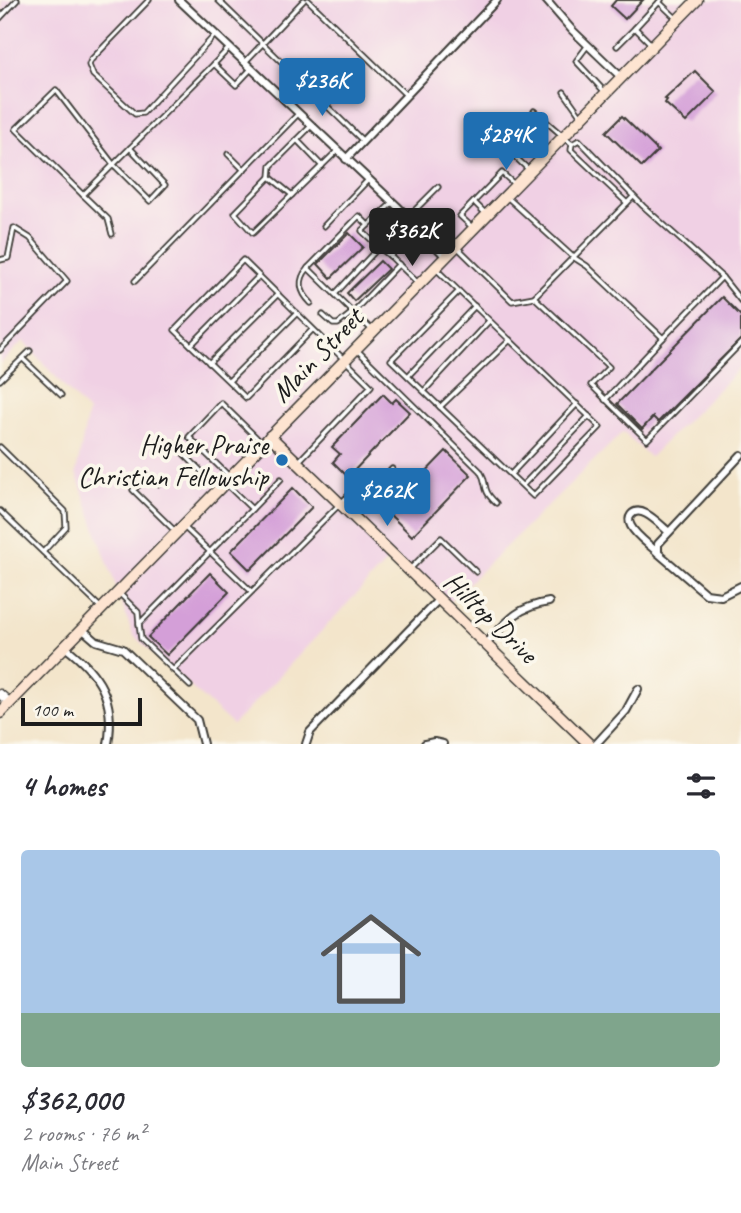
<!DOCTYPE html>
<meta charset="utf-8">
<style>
:root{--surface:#fff;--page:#f2f2f3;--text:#2b2b33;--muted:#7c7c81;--accent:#1f6fb2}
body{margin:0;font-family:Caveat,sans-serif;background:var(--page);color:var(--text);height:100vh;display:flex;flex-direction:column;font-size:26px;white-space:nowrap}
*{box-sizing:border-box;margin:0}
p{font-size:23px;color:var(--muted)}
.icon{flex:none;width:38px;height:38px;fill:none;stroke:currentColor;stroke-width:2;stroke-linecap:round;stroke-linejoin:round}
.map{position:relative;height:744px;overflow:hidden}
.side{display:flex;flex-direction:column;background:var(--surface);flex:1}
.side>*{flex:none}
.scale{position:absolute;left:21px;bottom:18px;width:121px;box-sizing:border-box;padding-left:7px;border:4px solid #1c1c1c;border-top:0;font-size:19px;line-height:24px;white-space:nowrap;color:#1c1c1c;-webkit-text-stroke:5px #fbf7ec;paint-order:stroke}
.price{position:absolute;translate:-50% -60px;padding:0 16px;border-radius:7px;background:var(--accent);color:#fff;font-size:23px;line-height:46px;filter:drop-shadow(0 2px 4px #0008)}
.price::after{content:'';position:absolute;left:50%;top:42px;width:21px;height:16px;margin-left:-10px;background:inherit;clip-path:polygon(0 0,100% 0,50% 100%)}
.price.selected{background:#222;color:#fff}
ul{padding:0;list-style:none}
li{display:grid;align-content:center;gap:14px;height:371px;padding:0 21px}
li span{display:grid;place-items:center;height:217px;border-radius:7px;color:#555}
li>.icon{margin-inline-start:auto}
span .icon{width:126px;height:126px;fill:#fffc;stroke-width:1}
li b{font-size:30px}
h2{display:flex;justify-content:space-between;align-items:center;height:84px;padding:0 21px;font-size:30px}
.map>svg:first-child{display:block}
.built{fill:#f0d0e4}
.building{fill:#d49fd8}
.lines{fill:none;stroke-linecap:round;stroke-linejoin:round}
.service-casing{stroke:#3c3a36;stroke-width:7}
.minor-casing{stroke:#3c3a36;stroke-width:10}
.tertiary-casing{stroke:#3c3a36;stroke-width:11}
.secondary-casing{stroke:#3c3a36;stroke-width:13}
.service{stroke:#fff;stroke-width:3.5}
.minor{stroke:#fff;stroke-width:6}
.tertiary{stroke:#fff;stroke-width:8}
.secondary{stroke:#fde4d1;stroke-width:10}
.poi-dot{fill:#1f6fb2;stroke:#fbf7ec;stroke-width:2.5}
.labels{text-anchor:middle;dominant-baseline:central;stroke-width:7;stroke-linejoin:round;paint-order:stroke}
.street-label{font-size:28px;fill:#1c1c1c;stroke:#fbf7ec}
.poi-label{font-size:28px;fill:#1c1c1c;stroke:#fbf7ec;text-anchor:end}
</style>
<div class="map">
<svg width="741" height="744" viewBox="0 0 741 744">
<rect width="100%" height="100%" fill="#fbf7ec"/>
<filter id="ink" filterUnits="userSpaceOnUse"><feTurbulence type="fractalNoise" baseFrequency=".0143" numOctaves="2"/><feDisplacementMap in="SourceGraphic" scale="14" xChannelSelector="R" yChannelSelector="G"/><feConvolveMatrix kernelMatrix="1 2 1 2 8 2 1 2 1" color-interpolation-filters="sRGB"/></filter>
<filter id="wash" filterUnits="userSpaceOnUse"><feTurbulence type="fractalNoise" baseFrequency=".00686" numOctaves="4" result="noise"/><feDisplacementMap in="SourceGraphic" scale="28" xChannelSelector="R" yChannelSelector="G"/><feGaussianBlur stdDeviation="1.57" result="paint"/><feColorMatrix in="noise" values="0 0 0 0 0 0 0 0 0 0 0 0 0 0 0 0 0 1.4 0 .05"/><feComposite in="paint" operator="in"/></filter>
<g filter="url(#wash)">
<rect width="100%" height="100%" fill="#f3e5cb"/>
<!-- built -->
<polygon class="built" points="2,0 741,0 741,367 650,457 623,432 446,605 393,555 233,725 133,635 76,473 88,412 23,341 0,364"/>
<g id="blocks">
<!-- building -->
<g class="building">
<polygon points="616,0 643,0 625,19 611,6"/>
<polygon points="695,71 716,92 686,122 665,103 667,100 665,99"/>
<polygon points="622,116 658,151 642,167 606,132"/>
<polygon points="349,233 363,247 331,278 318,264"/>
<polygon points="380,261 388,269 354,301 347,293"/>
<polygon points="722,297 741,316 741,339 658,422 653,417 642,429 617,404"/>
<polygon points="383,394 392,403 396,399 410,412 348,477 333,462 340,454 332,447"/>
<polygon points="446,451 471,475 412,536 387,512"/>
<polygon points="293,488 312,507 250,570 231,551"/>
<polygon points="210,573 229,592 167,655 148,637"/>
</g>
</g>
</g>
<g filter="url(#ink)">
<use href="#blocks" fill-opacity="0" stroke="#3c3a36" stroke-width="2"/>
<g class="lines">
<!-- service casing -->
<g class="service-casing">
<g id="service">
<polyline points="149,0 91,60 89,65 93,75 135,114 143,113 215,35"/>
<polyline points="218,0 363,141"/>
<polyline points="308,0 406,95"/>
<polyline points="659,2 678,20"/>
<polyline points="0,18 17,0"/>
<polyline points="635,28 661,0"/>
<polyline points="588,45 576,61 604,91"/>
<polyline points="617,46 635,28 651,44"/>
<polyline points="229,48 214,64 236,85 251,69"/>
<polyline points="245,62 304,0"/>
<polyline points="564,92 581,116"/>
<polyline points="534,111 572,144 571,150 627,203"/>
<polyline points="311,126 271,166 270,177 235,213 253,233 337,151"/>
<polyline points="494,137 528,169"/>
<polyline points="297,140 322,166"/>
<polyline points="572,144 579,140 643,206 722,277 741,301"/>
<polyline points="228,154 244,170"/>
<polyline points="270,177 292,195"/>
<polyline points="83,195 16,129 56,90 113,164 150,201 165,185 130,148"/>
<polyline points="507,197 573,257 587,266 663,338 722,277"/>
<polyline points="633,197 534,297 609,367 591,385 647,440 741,343"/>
<polyline points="474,202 485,213"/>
<polyline points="408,217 438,187"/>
<polyline points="324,226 368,180"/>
<polyline points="418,227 390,256 418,283"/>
<polyline points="473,228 460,216 502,173 514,184"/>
<polyline points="112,234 108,219 83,195 214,64"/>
<polyline points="379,247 362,231 392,203"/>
<polyline points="457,247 512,301 534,297"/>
<polyline points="0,260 8,258 14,228 30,238 67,281 0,350"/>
<path d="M308,268C297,281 300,292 311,303"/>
<polyline points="436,269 600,427 533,496 391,360 459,291"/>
<polyline points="135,281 298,114"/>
<polyline points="335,294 379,247 390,256"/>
<polyline points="323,315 333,324 338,324 353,312 308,268 359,216 368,225"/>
<polyline points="372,330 353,312 399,264"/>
<polyline points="191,345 259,276"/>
<path d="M356,349L480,471C489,485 480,488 496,503"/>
<polyline points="23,359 61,395"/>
<polyline points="209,363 278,294"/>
<polyline points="408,376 475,306"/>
<polyline points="0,380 30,351"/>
<polyline points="229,381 297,313"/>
<polyline points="424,391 489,321"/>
<polyline points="605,400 663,338"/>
<polyline points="440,407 510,340"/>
<polyline points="174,444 217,487"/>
<polyline points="0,447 65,511 66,527 43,552"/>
<polyline points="299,461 371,386 243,260 175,330 246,398 313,329"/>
<polyline points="511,474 577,404"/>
<polyline points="230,477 189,437 221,403 261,442"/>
<polyline points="158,484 149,476 133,490 175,531"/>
<polyline points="226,484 252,509 281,479"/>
<polyline points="523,485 589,416"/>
<polyline points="371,490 392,469"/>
<polyline points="0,511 100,607"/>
<polyline points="184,527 251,591"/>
<polyline points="410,569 441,538 476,572"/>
<polyline points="119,593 138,612 139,624 252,509"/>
<polyline points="139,624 141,639 190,686"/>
<polyline points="173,670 361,483 384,500"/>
</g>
</g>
<!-- minor casing -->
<g class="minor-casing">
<g id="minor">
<polyline points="179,0 399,208 445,256"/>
<polyline points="546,0 572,30 621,77"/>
<polyline points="346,159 497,0"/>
<polyline points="741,455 658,544 658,553 706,594 721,596 741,586"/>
<path d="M658,553C650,545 636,536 631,526C629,522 628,519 631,515C641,503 660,525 668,531"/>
<polyline points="82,629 96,641 123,649 197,720 203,744"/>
<path d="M486,644C507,621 517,607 549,602"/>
<path d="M65,647C99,673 116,699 108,744"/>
<polyline points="306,744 310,732 439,599"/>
<polyline points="425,744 434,742 443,744"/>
<polyline points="596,744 626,711 638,689"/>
</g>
</g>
<!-- tertiary casing -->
<g class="tertiary-casing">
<polyline id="tertiary" points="0,694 10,703"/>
</g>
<!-- secondary casing -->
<g class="secondary-casing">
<g id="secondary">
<polyline points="270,436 589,744"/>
<polyline points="0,713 697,0"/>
</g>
</g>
<!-- service -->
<use href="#service" class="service"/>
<!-- minor -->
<use href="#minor" class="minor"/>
<!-- tertiary -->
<use href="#tertiary" class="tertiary"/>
<!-- secondary -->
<use href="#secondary" class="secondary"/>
</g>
</g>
<!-- markers -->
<circle class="poi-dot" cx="282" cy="460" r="7"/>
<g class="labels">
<!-- street labels -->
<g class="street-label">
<text transform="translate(317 355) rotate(-46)">Main Street</text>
<text transform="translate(491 617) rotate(44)">Hilltop Drive</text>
</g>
<!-- poi labels -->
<g class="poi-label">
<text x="268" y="444">Higher Praise<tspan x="268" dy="32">Christian Fellowship</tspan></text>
</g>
</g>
</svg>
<div class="scale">100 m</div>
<b class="price" style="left:322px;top:118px">$236K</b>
<b class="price" style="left:506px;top:172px">$284K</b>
<b class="price selected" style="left:412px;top:268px">$362K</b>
<b class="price" style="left:387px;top:528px">$262K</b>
</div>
<section class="side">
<h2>4 homes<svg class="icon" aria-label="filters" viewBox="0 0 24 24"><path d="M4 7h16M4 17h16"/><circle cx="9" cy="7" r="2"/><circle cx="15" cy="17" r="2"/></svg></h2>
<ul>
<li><span style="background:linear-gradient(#a9c7e8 75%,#7fa58c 0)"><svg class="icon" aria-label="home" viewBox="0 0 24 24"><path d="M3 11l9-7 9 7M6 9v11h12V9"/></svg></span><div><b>$362,000</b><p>2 rooms · 76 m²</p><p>Main Street</p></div></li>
</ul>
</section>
